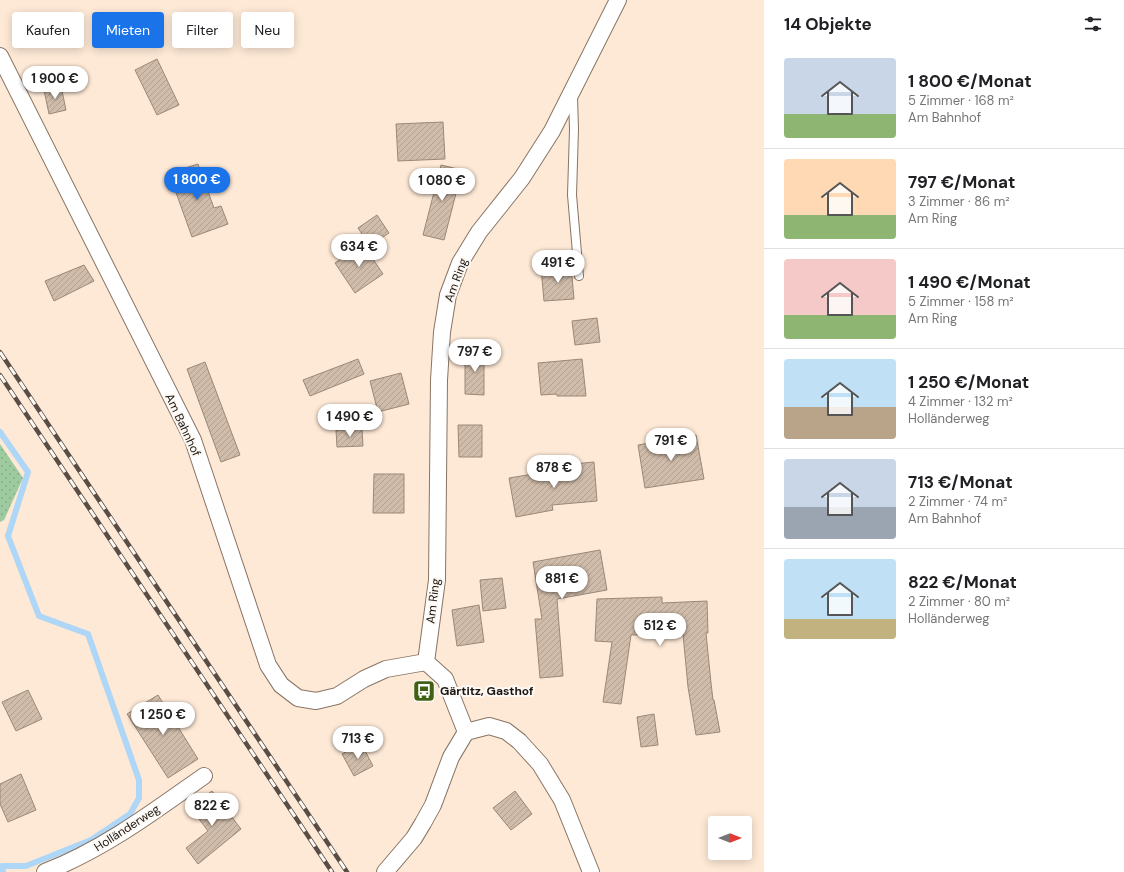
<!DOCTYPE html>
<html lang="de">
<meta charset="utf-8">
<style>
:root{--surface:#fff;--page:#f6f6f6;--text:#202124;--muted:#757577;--line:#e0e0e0;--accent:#1a73e8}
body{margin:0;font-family:"DM Sans",sans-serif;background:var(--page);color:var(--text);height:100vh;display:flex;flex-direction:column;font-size:15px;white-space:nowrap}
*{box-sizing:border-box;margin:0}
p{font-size:13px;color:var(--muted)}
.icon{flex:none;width:22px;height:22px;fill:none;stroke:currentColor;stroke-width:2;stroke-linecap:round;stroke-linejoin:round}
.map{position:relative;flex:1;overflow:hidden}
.panel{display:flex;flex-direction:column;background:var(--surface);width:360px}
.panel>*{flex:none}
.hud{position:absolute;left:12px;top:12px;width:380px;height:36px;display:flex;gap:8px}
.needle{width:26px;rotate:90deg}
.buttons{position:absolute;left:708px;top:816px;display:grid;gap:8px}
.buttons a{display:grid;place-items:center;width:44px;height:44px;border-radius:4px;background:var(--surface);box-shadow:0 2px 10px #0003;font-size:20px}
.price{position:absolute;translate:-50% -34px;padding:0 9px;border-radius:14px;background:#fff;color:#222;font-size:13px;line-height:26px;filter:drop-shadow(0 1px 2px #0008)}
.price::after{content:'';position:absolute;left:50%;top:24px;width:12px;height:9px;margin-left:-6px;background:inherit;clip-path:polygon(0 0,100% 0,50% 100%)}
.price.on{background:var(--accent);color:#fff}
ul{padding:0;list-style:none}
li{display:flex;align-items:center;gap:12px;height:100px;padding:0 20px}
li+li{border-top:1px solid var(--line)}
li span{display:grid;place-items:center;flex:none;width:112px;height:80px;border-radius:4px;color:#555}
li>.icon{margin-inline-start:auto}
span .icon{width:48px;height:48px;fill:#fffc;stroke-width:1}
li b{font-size:17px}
h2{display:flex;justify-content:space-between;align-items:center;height:48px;padding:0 20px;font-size:17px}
.pill{padding:0 14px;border-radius:4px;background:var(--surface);box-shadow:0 2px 10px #0003;font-size:14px;line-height:36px}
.pill.on{background:var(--accent);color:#fff}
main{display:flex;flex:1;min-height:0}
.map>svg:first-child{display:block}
.grass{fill:url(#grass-dots)}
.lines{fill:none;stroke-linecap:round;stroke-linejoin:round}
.stream{stroke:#aed6f6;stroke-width:6}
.building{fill:url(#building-hatch);stroke:#9b8877}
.lane-casing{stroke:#887565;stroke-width:10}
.street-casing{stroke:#887565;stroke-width:18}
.lane{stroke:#fff;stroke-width:8}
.street{stroke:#fff;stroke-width:16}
.rail-casing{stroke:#594e45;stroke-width:4.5}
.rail{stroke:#fdf9f5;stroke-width:3;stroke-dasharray:9;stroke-linecap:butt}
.labels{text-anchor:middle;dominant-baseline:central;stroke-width:4;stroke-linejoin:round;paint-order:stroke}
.street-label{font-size:12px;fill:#1c150f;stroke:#fdf9f5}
.poi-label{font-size:12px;font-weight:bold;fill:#1c150f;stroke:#fdf9f5;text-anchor:start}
</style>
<main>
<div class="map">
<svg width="764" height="872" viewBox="0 0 764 872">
<defs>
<pattern id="grass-dots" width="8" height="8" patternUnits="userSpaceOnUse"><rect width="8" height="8" fill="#9dca9f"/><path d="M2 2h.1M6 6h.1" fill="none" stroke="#87ad88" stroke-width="1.8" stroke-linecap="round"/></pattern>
<pattern id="building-hatch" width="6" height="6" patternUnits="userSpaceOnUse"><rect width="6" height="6" fill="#d0bcaa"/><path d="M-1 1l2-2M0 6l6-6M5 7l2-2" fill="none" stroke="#b2a191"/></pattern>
</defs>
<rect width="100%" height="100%" fill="#fee9d6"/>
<!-- grass -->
<polygon class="grass" points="0,444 23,478 4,520 0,522"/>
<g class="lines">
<!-- stream -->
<polyline class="stream" points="0,432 28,472 8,536 39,616 88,634 139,780 139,798 130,814 91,840 26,866 2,866 3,872"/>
</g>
<!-- building -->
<g class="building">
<polygon points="157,59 179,105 157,115 135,70"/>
<polygon points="61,86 66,110 49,114 44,90"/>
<polygon points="443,122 445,159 398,161 396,124"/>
<polygon points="198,164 214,208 221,206 228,224 192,237 169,173"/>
<polygon points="441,165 462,170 444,240 423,235"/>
<polygon points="377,215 389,233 370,246 358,228"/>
<polygon points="363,244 383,274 355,293 335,263"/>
<polygon points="84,265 94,281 54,301 45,281"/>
<polygon points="571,266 574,299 544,301 541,268"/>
<polygon points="597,318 600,342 575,345 572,321"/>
<polygon points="465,352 484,352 484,395 465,394"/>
<polygon points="358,359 364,374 310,396 303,380"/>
<polygon points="582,359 586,396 557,396 557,394 541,395 538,363"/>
<polygon points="205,362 240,455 221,462 187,369"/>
<polygon points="401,373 409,404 378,412 370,381"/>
<polygon points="458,425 482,425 482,457 459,457"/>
<polygon points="362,429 363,446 337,447 336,430"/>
<polygon points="696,435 704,479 645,488 638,445"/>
<polygon points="594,462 597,501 552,505 553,510 516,517 509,478 564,469 563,465"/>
<polygon points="374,474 404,474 404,513 373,513"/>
<polygon points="600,550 607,590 557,599 563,676 540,678 535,619 542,619 533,562"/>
<polygon points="502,578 506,608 483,611 480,580"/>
<polygon points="662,597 662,603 707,601 708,633 706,633 711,683 713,700 714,700 720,732 696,735 688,687 683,634 631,635 621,704 603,702 612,642 595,641 597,599"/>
<polygon points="479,605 484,642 457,646 452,610"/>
<polygon points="28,690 42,719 16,731 2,702"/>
<polygon points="158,695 198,759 168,778 127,714"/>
<polygon points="654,714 658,745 641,747 637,717"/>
<polygon points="361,743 373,766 354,776 342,754"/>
<polygon points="21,774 36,810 8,822 0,804 0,784"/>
<polygon points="212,791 241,829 198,864 186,848 208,831 190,807"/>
<polygon points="515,791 532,814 511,830 493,808"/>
</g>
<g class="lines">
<!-- lane casing -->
<g class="lane-casing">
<polyline id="lane" points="573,97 574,129 572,195 579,276"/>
</g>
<!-- street casing -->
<g class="street-casing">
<g id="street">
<polyline points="0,56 193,440 268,665 281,685 298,698 316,701 337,696 364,679 386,669 426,662"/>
<polyline points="426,662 437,580 439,380 442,332 448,295 460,263 479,232 522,178 552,131 618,0"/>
<polyline points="426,662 445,679 466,732"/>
<path d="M45,872C104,849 153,812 204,776"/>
<polyline points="385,872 414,838 423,823 433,805 451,757 466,732 489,726 506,731 519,741 540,764 562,800 591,872"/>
</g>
</g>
<!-- lane -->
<use href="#lane" class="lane"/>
<!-- street -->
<use href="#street" class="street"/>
<!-- rail casing -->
<g class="rail-casing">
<g id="rail">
<polyline points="0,352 347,872"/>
<polyline points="0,375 332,872"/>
</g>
</g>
<!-- rail -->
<use href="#rail" class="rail"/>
</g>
<!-- icons -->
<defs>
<g id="bus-square" transform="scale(1.15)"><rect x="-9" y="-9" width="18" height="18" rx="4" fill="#416115" stroke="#fdf9f5"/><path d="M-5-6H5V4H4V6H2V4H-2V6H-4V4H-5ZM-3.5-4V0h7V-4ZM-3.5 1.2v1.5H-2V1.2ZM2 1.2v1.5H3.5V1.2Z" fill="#fff"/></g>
</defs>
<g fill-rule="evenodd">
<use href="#bus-square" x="424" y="691"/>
</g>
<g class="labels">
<!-- street labels -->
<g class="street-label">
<text transform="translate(456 280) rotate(-70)">Am Ring</text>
<text transform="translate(183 425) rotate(65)">Am Bahnhof</text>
<text transform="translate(433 601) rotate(-83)">Am Ring</text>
<text transform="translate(127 828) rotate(-33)">Holländerweg</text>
</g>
<!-- poi labels -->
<g class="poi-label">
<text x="440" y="691">Gärtitz, Gasthof</text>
</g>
</g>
</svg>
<div class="buttons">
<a><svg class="needle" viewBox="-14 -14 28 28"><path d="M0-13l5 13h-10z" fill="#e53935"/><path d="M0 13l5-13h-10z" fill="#757577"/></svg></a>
</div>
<b class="price" style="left:55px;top:100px">1 900 €</b>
<b class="price on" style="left:197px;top:201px">1 800 €</b>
<b class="price" style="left:442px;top:202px">1 080 €</b>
<b class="price" style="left:359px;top:268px">634 €</b>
<b class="price" style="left:558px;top:284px">491 €</b>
<b class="price" style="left:475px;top:373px">797 €</b>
<b class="price" style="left:350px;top:438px">1 490 €</b>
<b class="price" style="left:671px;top:462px">791 €</b>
<b class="price" style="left:554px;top:489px">878 €</b>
<b class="price" style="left:562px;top:600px">881 €</b>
<b class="price" style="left:660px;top:647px">512 €</b>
<b class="price" style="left:163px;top:736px">1 250 €</b>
<b class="price" style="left:358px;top:760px">713 €</b>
<b class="price" style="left:212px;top:827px">822 €</b>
<div class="hud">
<a class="pill">Kaufen</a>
<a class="pill on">Mieten</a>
<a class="pill">Filter</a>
<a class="pill">Neu</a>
</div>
</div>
<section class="panel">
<h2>14 Objekte<svg class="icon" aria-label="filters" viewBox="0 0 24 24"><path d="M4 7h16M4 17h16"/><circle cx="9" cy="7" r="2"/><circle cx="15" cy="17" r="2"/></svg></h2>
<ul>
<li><span style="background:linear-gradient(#c9d6e8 70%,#8fb573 0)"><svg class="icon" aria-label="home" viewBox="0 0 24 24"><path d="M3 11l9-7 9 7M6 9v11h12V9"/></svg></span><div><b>1 800 €/Monat</b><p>5 Zimmer · 168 m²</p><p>Am Bahnhof</p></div></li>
<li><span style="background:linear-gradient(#ffd9b3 70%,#8fb573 0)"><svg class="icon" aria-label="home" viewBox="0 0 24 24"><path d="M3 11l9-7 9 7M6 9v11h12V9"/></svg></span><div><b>797 €/Monat</b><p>3 Zimmer · 86 m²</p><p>Am Ring</p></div></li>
<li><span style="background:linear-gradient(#f6c9c9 70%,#8fb573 0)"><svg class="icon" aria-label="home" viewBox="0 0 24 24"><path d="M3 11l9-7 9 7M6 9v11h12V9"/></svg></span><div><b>1 490 €/Monat</b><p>5 Zimmer · 158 m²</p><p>Am Ring</p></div></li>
<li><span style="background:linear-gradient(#bfe0f5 60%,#b9a48a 0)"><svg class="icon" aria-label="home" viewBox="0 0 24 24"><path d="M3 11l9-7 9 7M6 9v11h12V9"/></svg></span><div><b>1 250 €/Monat</b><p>4 Zimmer · 132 m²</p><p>Holländerweg</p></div></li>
<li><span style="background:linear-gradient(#c9d6e8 60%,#9aa5b1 0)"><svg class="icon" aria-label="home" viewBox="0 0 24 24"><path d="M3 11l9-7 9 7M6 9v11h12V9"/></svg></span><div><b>713 €/Monat</b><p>2 Zimmer · 74 m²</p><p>Am Bahnhof</p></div></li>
<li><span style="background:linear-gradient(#bfe0f5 75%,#c2b280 0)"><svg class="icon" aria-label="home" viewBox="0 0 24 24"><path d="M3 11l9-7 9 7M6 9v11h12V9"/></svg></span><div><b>822 €/Monat</b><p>2 Zimmer · 80 m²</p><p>Holländerweg</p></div></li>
</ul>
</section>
</main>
